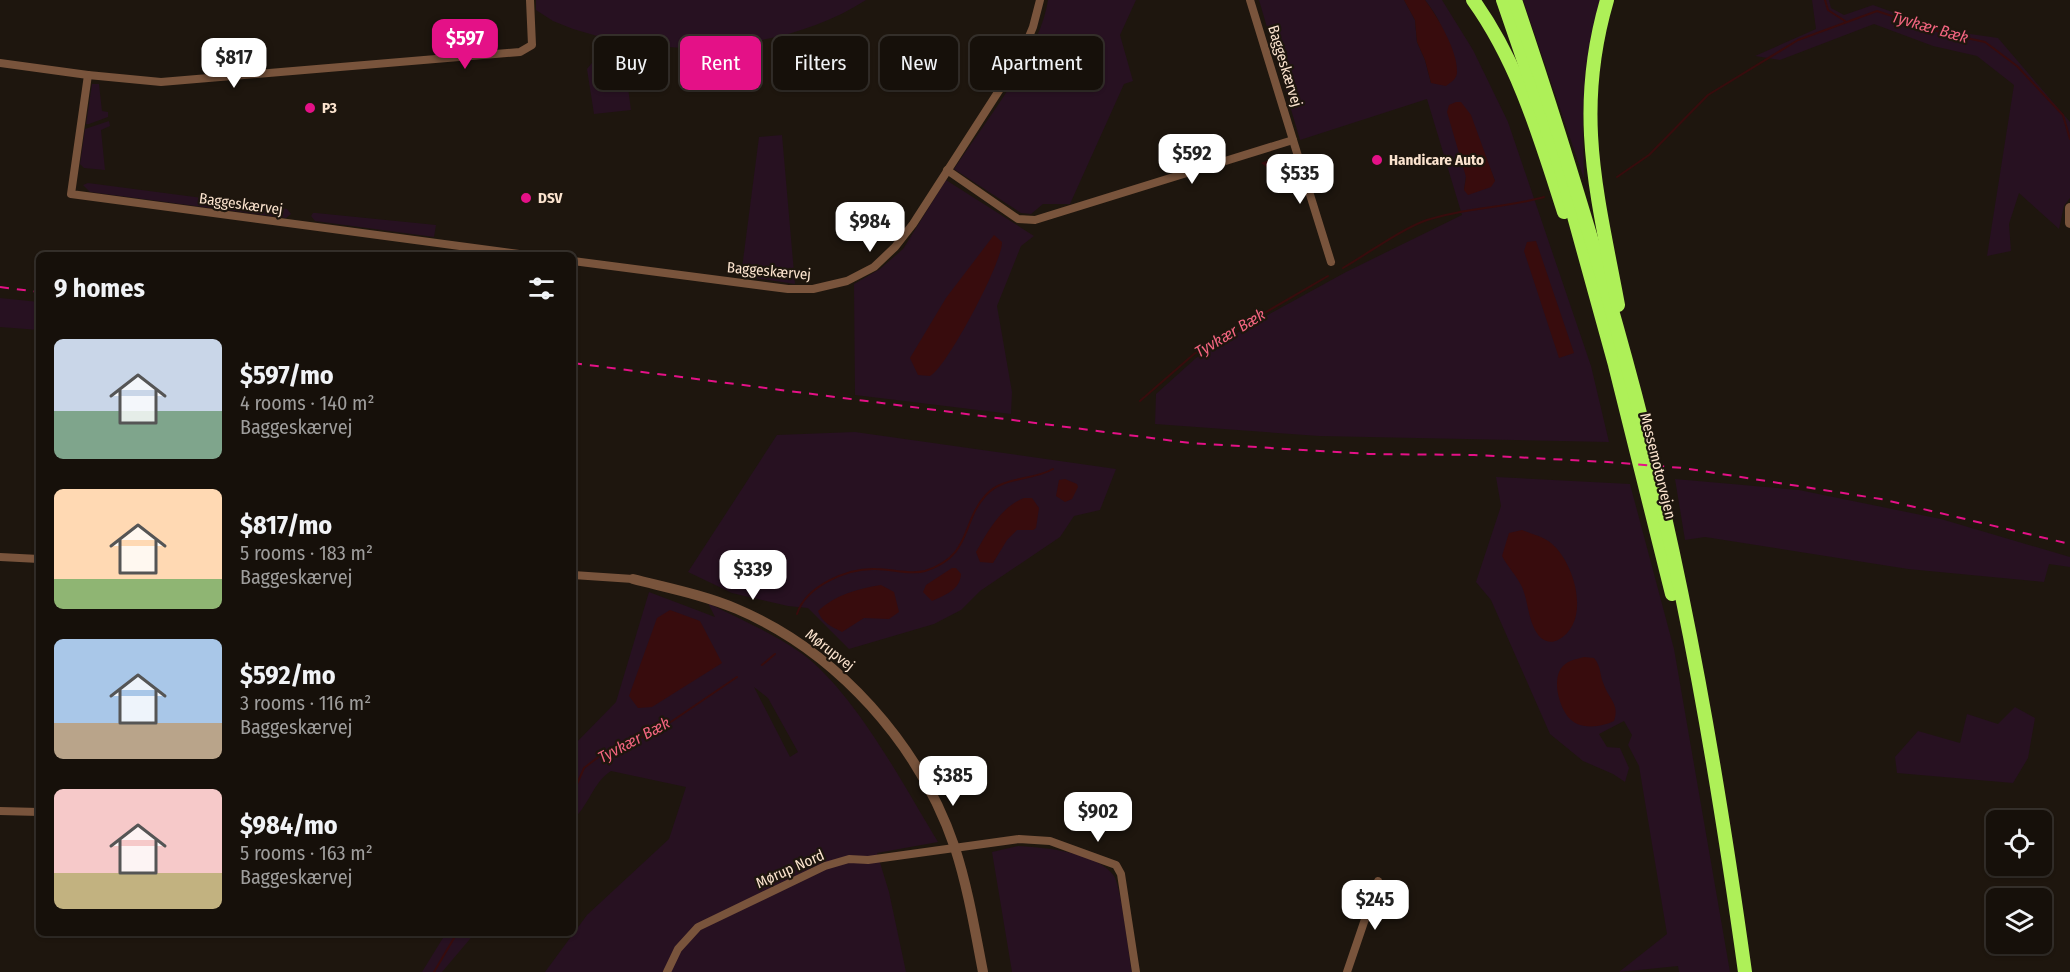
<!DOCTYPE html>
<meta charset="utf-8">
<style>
:root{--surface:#16100a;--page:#1f1913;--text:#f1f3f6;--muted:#9e9d9c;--line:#35302b;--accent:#e41187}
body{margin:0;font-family:"Fira Sans Condensed",sans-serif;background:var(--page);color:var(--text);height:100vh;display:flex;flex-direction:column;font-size:22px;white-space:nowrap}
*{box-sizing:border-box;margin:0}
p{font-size:20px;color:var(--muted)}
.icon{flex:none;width:33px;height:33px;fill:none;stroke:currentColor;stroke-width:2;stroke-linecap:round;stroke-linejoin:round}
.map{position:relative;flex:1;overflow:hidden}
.details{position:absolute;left:36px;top:252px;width:540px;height:684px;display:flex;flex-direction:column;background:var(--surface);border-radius:9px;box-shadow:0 2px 4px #0004,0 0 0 2px var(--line)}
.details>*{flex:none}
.banner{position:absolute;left:594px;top:36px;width:570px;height:54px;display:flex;gap:12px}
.fabs{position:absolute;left:1986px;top:810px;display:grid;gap:12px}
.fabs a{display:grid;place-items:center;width:66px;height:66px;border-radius:9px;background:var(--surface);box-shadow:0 2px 4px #0004,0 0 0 2px var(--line);font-size:30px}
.price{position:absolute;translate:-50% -51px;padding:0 14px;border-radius:12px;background:#fff;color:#222;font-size:20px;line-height:39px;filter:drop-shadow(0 2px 3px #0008)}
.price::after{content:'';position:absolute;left:50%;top:36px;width:18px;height:14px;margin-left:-9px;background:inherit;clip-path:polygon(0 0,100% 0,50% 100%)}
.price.current{background:var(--accent);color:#fff}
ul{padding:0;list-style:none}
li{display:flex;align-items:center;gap:18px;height:150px;padding:0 18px}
li span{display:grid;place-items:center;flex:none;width:168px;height:120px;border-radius:9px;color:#555}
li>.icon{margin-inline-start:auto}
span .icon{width:72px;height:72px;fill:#fffc;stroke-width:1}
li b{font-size:26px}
h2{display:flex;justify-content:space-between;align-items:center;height:72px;padding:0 18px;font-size:26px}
.tag{padding:0 21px;border-radius:9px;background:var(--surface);box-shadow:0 2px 4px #0004,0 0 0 2px var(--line);font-size:21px;line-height:54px}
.tag.current{background:var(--accent);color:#fff}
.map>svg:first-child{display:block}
.green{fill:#271121;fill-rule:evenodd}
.water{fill:#380c0d}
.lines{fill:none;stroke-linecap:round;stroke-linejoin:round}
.stream{stroke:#380c0d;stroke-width:2}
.minor{stroke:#79543c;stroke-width:8}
.tertiary{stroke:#79543c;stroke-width:10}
.trunk{stroke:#aef058;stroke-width:14}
.rail{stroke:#e41187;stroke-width:2;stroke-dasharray:9 8;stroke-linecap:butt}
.poi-dot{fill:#e41187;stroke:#1e160e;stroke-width:2}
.labels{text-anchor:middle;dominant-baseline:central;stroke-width:4.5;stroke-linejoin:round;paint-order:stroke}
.street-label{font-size:15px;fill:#fbe3ce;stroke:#1e160e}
.poi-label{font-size:15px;font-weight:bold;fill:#fbe3ce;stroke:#1e160e;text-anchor:start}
.water-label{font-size:16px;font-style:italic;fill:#f36580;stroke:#1e160e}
</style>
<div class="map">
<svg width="2070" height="972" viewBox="0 0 2070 972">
<rect width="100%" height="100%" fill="#1e160e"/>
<!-- green -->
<g class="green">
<path d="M536,0H866C816,32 758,44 700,48C675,49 647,44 622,43L631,110L594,114L587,69L609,42H618L573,29L553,21L536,10Z"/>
<path d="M1048,0H1136L1120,35L1133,81L1124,84L1070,204H1043L1031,214L1021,213L954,169C984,123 1040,54 1048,0Z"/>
<path d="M1259,0H1404L1415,20L1417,42L1425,60L1431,83C1443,42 1453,36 1425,0H1442L1473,50L1508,122L1591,366L1609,442L1319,436L1155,424L1156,394L1196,358L1257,321L1346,272L1462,215L1427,99L1300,140ZM1483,151L1495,181L1464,190L1466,177Z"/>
<polygon points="1523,0 1602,0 1586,66 1583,118 1584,179"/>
<polygon points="1812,0 1829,0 1831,8 1844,15 1873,5 1942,30 1998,38 2070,122 2070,198 2064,206 2059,229 2019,193 2009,224 2011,251 1987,256 2014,85 1977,56 1933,46 1874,24 1780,60 1755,56 1816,29"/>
<polygon points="92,84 99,84 102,111 108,112 108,117 89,124 86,124"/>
<polygon points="109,121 110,126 101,130 105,170 84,168 80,164 85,129"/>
<polygon points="782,135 795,284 741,276 759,137"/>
<polygon points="946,180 1034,236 1021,246 997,306 1012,392 1011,414 855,395 854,284 880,269 903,249"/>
<polygon points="88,183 287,209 291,214 286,218 90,192 83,185"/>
<polygon points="313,213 316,213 436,225 434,237 315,221 311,216"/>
<polygon points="0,298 39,302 39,330 0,327"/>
<polygon points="855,432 1116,469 1100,510 1074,516 1060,537 980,591 961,610 934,624 849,649 808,608 788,606 732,593 688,572 777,435"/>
<polygon points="1496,477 1630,484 1674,649 1730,972 1679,972 1678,966 1619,972 1667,934 1639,766 1628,745 1632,735 1624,721 1599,734 1607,747 1620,748 1629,768 1625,782 1613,774 1583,761 1550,734 1491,600 1476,582 1501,506"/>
<polygon points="1675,479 1799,490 1941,519 2070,557 2070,567 2049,564 2044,582 1908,569 1705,537 1685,540"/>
<path d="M649,592L715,617L708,603C739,619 773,633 801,653C854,691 904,786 938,842L877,853L889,892L906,972H545L587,915L669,839L686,787L611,771C593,782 589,806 573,819V746L616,702ZM754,687L768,698L798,752L790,757Z"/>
<polygon points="2015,707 2035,718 2028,758 2013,783 1897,773 1895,757 1918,731 1960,743 1967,714 1998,724"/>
<path d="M1018,846C1044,847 1099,853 1114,876C1121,886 1129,954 1132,972H1012L992,852Z"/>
<polygon points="446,933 475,933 442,972 422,972"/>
</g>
<!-- water -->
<g class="water">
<path d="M1404,0H1425C1437,16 1458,51 1457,72C1457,79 1451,82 1446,86L1431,83L1425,60L1417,42L1415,20Z"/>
<polygon points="1456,102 1461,102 1471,115 1495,181 1491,187 1468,195 1464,190 1466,177 1447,112 1449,105"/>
<polygon points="1284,154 1289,160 1298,190 1261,163"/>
<path d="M994,235L1002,242C1003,261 947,367 930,376L918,375L910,358L946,298Z"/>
<polygon points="1536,241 1574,353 1559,358 1524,251 1527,242"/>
<polygon points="1065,479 1077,484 1078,487 1072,499 1065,502 1056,496 1059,480"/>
<path d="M1024,498H1032L1039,508L1036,528L1033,530H1017L1007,540L993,563L980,562L976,552C988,531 1001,507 1024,498Z"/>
<path d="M1522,530C1531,534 1544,537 1551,543C1575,563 1592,622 1558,640C1552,643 1546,642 1541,638C1528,625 1529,603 1522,587C1517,576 1507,566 1502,556L1509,533Z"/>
<path d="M952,568H956L961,574C960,590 945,595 932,601L923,592L926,585Z"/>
<path d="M881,585L894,592L899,612L889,619L864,618L842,632C831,626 822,623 818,611C835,595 857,589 881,585Z"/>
<polygon points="670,610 700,621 722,663 652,707 638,708 629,696 657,618"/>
<path d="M1584,657L1594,658C1602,668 1599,674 1604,685C1609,699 1620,705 1614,721C1602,727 1581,730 1570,719C1559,708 1551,678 1563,666C1569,660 1577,659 1584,657Z"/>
</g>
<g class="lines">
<!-- stream -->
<g class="stream">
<polyline points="1825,0 1828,10 1845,21"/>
<polyline points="1617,177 1649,155 1708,95 1798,40 1877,11 1943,33 1985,42 2017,66 2063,115 2070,139"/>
<path d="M1343,268C1367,254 1403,228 1427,220C1466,207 1506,208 1544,197"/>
<polyline points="1140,401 1194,354 1328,276"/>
<path d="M797,614C806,586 847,568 876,569C892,569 910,575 925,571C973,556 961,521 986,495C1003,476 1032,481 1053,469"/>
<polyline points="762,665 775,654"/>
<polyline points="573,793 584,768 601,755 631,740 653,734 737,677"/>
<polyline points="434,972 457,933"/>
</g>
<!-- minor -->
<g class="minor">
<polyline points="0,63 88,75 71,194 527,255"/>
<polyline points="88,75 161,82 520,52 532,45 530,0"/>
<polyline points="1293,140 1331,262"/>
<polyline points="947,170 1018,219 1035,220 1293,140 1250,0"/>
<polyline points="573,261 788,289 813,289 847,281 874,267 895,247 913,224 1020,58 1033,27 1040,0"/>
<polyline points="0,557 39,559"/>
<polyline points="573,575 633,579"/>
<polyline points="0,811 39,812"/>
<polyline points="1373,895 1399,906"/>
<polyline points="667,972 678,949 698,927 825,866 849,859 868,860 1019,839 1050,841 1116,865 1121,874 1136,972"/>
<polyline points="1347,972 1378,881"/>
</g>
<!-- tertiary -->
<g class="tertiary">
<polyline points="2070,208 2070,223"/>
<path d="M633,579C668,588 704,595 737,609C838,652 920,745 955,848C968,888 975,931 983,972"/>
</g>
<!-- trunk -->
<g class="trunk">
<path d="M1473,0C1519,64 1540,138 1564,212"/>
<polyline points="1503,0 1561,169 1615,365 1672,594"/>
<path d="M1515,0C1559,130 1600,262 1635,394C1685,584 1718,778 1745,972"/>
<path d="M1607,0C1574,113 1597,193 1618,305"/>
</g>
<!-- rail -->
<g class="rail">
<polyline points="0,287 39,292"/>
<polyline points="573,363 1190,443 1369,454 1474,455 1608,462 1683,468 1881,499 2070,544"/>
</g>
</g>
<!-- markers -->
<g class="poi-dot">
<circle cx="310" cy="108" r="6"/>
<circle cx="1377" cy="160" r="6"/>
<circle cx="526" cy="198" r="6"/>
</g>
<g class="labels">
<!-- street labels -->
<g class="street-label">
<text transform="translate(1285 66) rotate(73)">Baggeskærvej</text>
<text transform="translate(241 204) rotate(8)">Baggeskærvej</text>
<text transform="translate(769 271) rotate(5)">Baggeskærvej</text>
<text transform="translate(1658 466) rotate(76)">Messemotorvejen</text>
<text transform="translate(830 650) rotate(38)">Mørupvej</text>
<text transform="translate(790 869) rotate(-24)">Mørup Nord</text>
</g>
<!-- poi labels -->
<g class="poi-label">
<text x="322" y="108">P3</text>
<text x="1389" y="160">Handicare Auto</text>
<text x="538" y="198">DSV</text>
</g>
<!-- water labels -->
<g class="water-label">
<text transform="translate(1930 27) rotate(16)">Tyvkær Bæk</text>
<text transform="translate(1230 333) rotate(-31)">Tyvkær Bæk</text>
<text transform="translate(634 740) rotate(-28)">Tyvkær Bæk</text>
</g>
</g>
</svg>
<div class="fabs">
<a><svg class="icon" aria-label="locate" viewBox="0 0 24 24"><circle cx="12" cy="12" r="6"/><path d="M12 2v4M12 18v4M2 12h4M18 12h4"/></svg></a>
<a><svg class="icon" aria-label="layers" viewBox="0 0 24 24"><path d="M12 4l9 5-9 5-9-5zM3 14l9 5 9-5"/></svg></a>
</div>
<b class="price current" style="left:465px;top:70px">$597</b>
<b class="price" style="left:234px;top:89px">$817</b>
<b class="price" style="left:1192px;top:185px">$592</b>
<b class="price" style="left:1300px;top:205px">$535</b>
<b class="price" style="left:870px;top:253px">$984</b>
<b class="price" style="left:753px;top:601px">$339</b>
<b class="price" style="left:953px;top:807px">$385</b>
<b class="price" style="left:1098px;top:843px">$902</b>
<b class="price" style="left:1375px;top:931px">$245</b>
<div class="banner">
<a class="tag">Buy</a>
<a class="tag current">Rent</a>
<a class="tag">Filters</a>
<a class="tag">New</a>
<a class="tag">Apartment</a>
</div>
<section class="details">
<h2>9 homes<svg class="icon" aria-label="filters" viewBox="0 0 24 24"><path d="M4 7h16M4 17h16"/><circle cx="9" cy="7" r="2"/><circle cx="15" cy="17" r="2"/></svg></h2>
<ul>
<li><span style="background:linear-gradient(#c9d6e8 60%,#7fa58c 0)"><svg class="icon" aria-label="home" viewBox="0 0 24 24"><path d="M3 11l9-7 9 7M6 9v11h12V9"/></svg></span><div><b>$597/mo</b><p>4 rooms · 140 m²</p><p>Baggeskærvej</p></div></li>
<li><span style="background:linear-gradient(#ffd9b3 75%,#8fb573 0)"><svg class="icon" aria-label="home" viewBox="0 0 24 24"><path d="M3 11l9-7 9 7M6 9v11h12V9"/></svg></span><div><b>$817/mo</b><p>5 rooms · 183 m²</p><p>Baggeskærvej</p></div></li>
<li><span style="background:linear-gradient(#a9c7e8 70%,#b9a48a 0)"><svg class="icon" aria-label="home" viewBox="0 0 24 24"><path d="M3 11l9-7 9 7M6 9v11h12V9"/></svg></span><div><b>$592/mo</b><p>3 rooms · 116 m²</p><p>Baggeskærvej</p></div></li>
<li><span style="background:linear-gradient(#f6c9c9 70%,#c2b280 0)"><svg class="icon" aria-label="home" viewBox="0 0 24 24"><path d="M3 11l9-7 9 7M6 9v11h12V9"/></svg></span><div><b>$984/mo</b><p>5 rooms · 163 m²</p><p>Baggeskærvej</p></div></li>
</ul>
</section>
</div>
